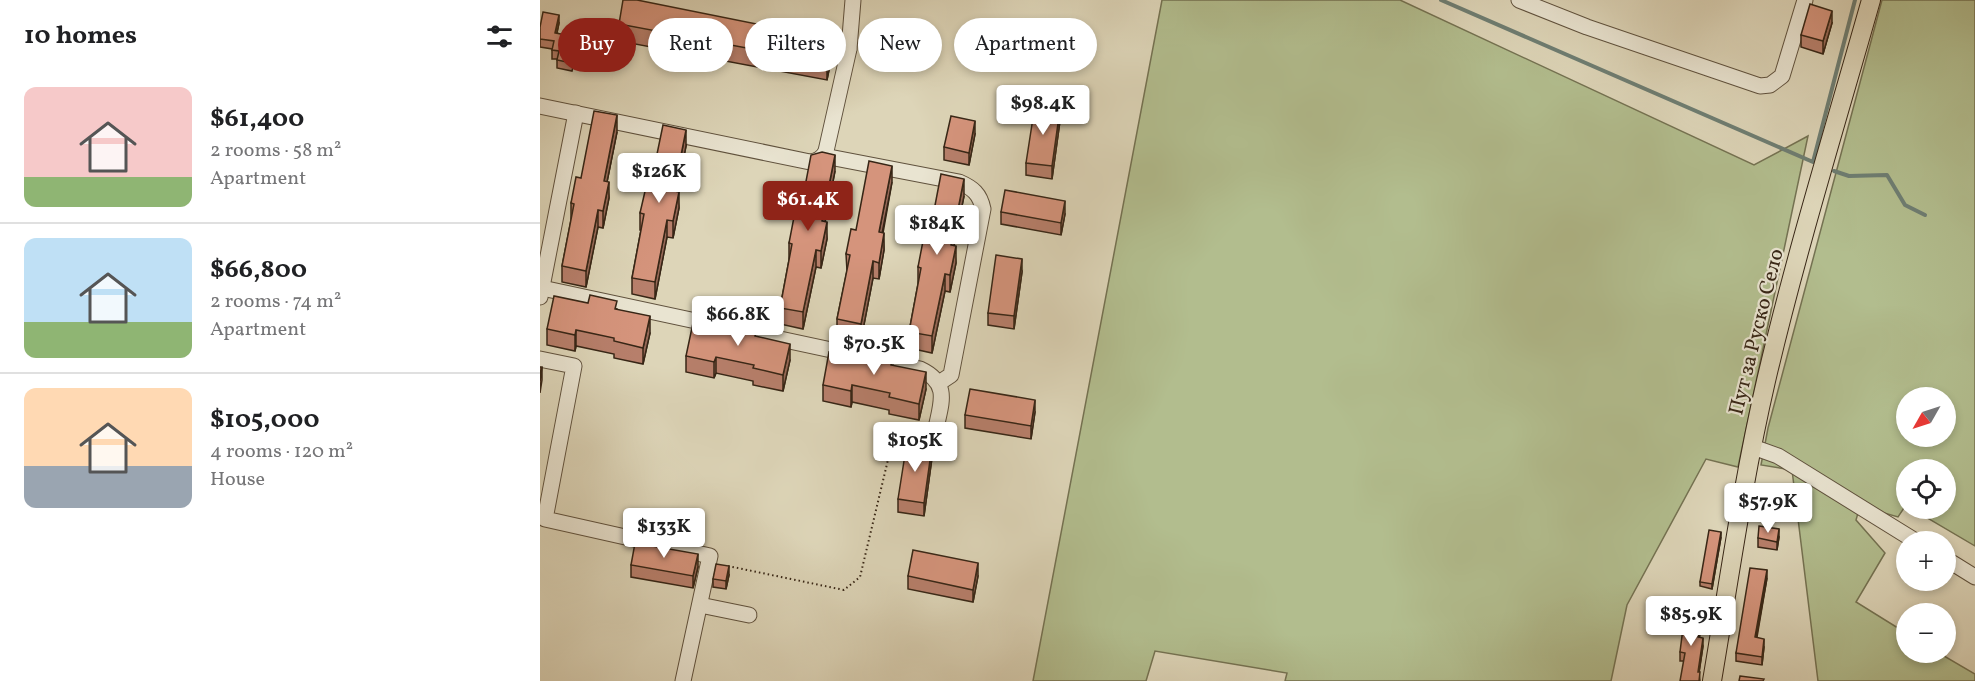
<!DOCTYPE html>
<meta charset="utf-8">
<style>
:root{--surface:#fff;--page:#f6f6f6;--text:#202124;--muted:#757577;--line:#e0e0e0;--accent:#8f2418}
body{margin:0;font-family:Vollkorn,serif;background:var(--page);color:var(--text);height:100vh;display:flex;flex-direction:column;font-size:22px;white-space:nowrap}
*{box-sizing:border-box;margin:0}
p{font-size:20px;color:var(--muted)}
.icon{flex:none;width:33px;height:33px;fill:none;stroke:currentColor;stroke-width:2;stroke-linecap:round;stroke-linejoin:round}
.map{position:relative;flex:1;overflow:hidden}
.details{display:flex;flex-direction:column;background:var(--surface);width:540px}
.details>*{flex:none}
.banner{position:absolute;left:18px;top:18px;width:570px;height:54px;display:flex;gap:12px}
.needle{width:39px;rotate:231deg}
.buttons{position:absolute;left:1356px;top:387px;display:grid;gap:12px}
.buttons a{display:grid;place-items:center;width:60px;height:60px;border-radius:50%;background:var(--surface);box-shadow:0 3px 9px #0003;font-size:30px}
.price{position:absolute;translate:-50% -51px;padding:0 14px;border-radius:6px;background:#fff;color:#222;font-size:20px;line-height:39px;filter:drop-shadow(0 2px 3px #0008)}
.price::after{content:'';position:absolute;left:50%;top:36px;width:18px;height:14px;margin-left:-9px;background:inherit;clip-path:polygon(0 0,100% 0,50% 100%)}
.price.selected{background:var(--accent);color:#fff}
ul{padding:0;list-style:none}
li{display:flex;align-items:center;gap:18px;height:150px;padding:0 24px}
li+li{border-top:2px solid var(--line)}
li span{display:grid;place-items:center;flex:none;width:168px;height:120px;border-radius:12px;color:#555}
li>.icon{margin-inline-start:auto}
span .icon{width:72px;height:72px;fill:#fffc;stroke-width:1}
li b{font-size:26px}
h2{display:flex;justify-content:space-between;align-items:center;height:72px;padding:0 24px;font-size:26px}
.pill{padding:0 21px;border-radius:27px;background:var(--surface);box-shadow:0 3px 9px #0003;font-size:21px;line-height:54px}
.pill.selected{background:var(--accent);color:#fff}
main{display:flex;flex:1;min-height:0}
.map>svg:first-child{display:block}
.green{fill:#b2bd8e;stroke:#747252;stroke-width:1.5;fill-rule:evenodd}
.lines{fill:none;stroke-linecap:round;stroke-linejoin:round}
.stream{stroke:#6e7e73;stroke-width:4}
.minor-casing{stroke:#60523e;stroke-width:17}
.major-casing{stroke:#372616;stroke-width:20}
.path{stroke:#372616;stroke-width:2;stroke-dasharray:1.5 3;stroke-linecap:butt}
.minor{stroke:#e9e4d1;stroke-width:15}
.major{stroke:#ddd5b8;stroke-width:18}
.wall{fill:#b77f6b;stroke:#372616;stroke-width:1.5}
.shaded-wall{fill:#956857;stroke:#372616;stroke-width:1.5}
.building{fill:#d5947c;stroke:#372616;stroke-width:1.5}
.labels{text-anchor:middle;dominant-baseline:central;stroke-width:4.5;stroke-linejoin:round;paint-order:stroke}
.street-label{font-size:21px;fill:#372616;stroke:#e9e4d1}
</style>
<main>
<section class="details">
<h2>10 homes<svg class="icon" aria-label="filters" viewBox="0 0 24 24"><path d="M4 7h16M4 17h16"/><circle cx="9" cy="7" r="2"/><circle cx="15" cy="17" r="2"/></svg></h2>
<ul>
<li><span style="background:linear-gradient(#f6c9c9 75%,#8fb573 0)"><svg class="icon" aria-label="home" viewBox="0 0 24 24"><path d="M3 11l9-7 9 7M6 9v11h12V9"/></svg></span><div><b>$61,400</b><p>2 rooms · 58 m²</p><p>Apartment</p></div></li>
<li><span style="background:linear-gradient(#bfe0f5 70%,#8fb573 0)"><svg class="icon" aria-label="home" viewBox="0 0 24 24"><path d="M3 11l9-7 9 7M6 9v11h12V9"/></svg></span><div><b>$66,800</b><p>2 rooms · 74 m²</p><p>Apartment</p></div></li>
<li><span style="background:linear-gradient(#ffd9b3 65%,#9aa5b1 0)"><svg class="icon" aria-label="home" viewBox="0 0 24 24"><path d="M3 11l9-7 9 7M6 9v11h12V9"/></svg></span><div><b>$105,000</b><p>4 rooms · 120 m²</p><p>House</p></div></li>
</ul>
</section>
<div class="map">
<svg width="1435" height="681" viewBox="0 0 1435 681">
<rect width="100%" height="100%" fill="#ddd5b8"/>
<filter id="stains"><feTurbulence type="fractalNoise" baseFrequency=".00333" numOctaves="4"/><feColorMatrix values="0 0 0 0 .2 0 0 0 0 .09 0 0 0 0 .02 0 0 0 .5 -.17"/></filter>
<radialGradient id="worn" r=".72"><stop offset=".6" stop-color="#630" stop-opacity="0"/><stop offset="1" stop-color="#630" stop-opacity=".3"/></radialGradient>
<!-- green -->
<g class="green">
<polygon points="622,0 860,0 1214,165 1268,136 1198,467 1166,459 1087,605 1071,681 745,681 747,673 615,651 606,681 493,681"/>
<path d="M1342,0H1435V546L1372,509L1406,508V470H1366V505L1358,517L1320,506L1316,520L1345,553L1316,602L1366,633V652L1399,653L1435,674V681H1278L1252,470L1221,465L1228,428ZM1366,398H1406V436H1366Z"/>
</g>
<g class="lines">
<!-- stream -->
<g class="stream">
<polyline points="901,0 1273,162 1315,0"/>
<polyline points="1294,171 1309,176 1347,175 1365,205 1385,215"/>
</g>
<!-- minor casing -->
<g class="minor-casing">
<g id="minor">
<polyline points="979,0 1047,27 1220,86 1230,85 1242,76 1265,0"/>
<polyline points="271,42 309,49"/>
<path d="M0,106L270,162C278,161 283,158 286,151L309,49L313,0"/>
<path d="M284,156L419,182C433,188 440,194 443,209L411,375L399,383"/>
<path d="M2,288L380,369C412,384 400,405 395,433"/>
<polyline points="0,297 36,113"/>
<polyline points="0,359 34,366 5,519 170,556 143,681"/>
<polyline points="1213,447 1238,456 1377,542"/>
<polyline points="1406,559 1435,577"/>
<polyline points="160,605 209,615"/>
</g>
</g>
<!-- major casing -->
<g class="major-casing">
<path id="major" d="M1172,681C1189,581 1203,480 1226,381C1256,253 1295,127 1331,0"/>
</g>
<!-- path -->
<polyline class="path" points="188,566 304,590 320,577 352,443 381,437"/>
<!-- minor -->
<use href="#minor" class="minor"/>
<!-- major -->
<use href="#major" class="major"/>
</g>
<!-- wall -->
<g class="wall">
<polygon points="19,23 17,33 67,52 63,69 34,63 32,71 17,68 17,59 12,59 12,49 0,47 0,27"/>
<polygon points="1292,23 1283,54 1261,47 1261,35"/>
<polygon points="79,24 292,55 287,80 79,41"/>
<polygon points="520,121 512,179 486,175 486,163"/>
<polygon points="77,132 67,182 69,198 63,228 58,227 46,287 22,282 22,266 31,220 31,203 41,178"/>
<polygon points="435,134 429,165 404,160 404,147"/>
<polygon points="146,146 137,192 139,208 133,238 127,237 115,299 92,294 92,278 101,230 100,230 100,213 110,188"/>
<polygon points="295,171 285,222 287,239 281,268 276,267 263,329 240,324 240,308 249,260 249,243 259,218"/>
<polygon points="352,182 343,233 344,250 339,279 333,278 321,340 297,336 297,319 307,271 306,254 316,230"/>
<polygon points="424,196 414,246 416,263 410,292 405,291 392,353 369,348 369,332 378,284 378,267 388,242"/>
<polygon points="461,212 525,214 521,235 461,224"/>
<polygon points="482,272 474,329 448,325 448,313"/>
<polygon points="48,303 77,309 110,333 103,364 74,358 74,354 36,346 35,351 7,345 7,329"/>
<polygon points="217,337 250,360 243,391 213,385 213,381 176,373 174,378 146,372 146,356"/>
<polygon points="353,365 386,389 379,420 349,414 349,410 312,402 311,407 283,401 283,385"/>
<polygon points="495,412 491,439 425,428 425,415"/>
<polygon points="392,458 384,516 358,512 358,499"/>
<polygon points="1181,537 1172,589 1160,586 1160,582"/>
<polygon points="1239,537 1237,550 1218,547 1218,538"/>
<polygon points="91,565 158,567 153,588 91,577"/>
<polygon points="189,575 186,589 173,587 173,579"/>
<polygon points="368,576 438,576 433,602 368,589"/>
<polygon points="1227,578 1217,637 1224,647 1222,665 1196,661 1196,653"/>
<polygon points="1162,623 1159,637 1163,646 1159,672 1160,681 1143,661 1140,661 1140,652"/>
</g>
<!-- shaded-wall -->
<g class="shaded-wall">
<polygon points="1292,11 1292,23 1283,54 1283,41"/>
<polygon points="19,15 19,23 15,41 15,33"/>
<polygon points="292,39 292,55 287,80 287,63"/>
<polygon points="67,43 67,52 63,69 63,60"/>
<polygon points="520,109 520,121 512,179 512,166"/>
<polygon points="77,115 77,132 64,197 64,181"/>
<polygon points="435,121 435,134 429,165 429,153"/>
<polygon points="146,130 146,146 134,208 134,191"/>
<polygon points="295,155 295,171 282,238 282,221"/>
<polygon points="352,166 352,182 339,249 339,232"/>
<polygon points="424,179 424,196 411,261 411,245"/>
<polygon points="69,182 69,198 63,228 63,211"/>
<polygon points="139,192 139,208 133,238 133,221"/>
<polygon points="525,201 525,214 521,235 521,223"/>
<polygon points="58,210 58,227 46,287 46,271"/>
<polygon points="127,220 127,237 115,299 115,282"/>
<polygon points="287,222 287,239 281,268 281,251"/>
<polygon points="344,233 344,250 339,279 339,263"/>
<polygon points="416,246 416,263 410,292 410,275"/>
<polygon points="276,250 276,267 263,329 263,312"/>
<polygon points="482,259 482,272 474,329 474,316"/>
<polygon points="333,261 333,278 321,340 321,324"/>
<polygon points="405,274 405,291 392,353 392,336"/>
<polygon points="110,316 110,333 103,364 103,348"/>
<polygon points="36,330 36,346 35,351 35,335"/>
<polygon points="250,344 250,360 243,391 243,375"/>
<polygon points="176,357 176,373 174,378 174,362"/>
<polygon points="2,367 2,380 0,393 0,381"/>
<polygon points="386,372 386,389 379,420 379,404"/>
<polygon points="312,385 312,402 311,407 311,391"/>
<polygon points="495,400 495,412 491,439 491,426"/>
<polygon points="392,446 392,458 384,516 384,503"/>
<polygon points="1239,529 1239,537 1237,550 1237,542"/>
<polygon points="1181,532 1181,537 1172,589 1172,584"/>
<polygon points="158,554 158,567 153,588 153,576"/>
<polygon points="438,563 438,576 433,602 433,590"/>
<polygon points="189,566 189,575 186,589 186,581"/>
<polygon points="1227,570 1227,578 1215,645 1215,637"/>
<polygon points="1162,615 1162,623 1158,646 1158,637"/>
<polygon points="1163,638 1163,646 1158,680 1158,672"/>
<polygon points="1224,639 1224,647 1222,665 1222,657"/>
</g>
<!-- building -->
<g class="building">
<polygon points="83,0 97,0 292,39 287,63 79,24"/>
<polygon points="1270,4 1292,11 1283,41 1261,35"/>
<polygon points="3,12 19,15 15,33 67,43 63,60 34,55 32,63 17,60 19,51 12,50 14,41 0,39 0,27"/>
<polygon points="495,105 520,109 512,166 486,163"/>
<polygon points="54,111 77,115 64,181 69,182 63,211 58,210 46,271 22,266 34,204 31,203 36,177 41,178"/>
<polygon points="411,116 435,121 429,153 404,147"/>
<polygon points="123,125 146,130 134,191 139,192 133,221 127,220 115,282 92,278 104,214 100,213 106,187 110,188"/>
<polygon points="282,152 295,155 282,221 287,222 281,251 276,250 263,312 240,308 252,244 249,243 254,217 259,218 271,155"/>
<polygon points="329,161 352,166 339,232 344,233 339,263 333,261 321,324 297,319 310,255 306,254 311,229 316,230"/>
<polygon points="401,174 424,179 411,245 416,246 410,275 405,274 392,336 369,332 381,268 378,267 383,241 388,242"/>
<polygon points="465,190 525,201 521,223 461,212"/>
<polygon points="456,255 482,259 474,316 448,313"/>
<polygon points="50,295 77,301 75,309 110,316 103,348 74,341 74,338 36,330 35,335 7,329 14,296 48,303"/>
<polygon points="153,323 188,330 189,323 217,329 215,336 250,344 243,375 213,368 214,365 176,357 174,362 146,356"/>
<polygon points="326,351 353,357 351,365 386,372 379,404 349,397 350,393 312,385 311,391 283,385 289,352 324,359"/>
<polygon points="0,367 2,367 0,381"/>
<polygon points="430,389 495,400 491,426 425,415"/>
<polygon points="367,442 392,446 384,503 358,499"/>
<polygon points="1219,526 1239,529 1237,542 1218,538"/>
<polygon points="1169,530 1181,532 1172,584 1160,582"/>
<polygon points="95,543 158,554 153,576 91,565"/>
<polygon points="373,550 438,563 433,590 368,576"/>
<polygon points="176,564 189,566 186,581 173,579"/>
<polygon points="1210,568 1227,570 1215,637 1224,639 1222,657 1196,653"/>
<polygon points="1145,612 1162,615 1158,637 1163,638 1158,672 1160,672 1159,681 1140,681 1145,653 1140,652"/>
<polygon points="1200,676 1224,679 1223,681 1199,681"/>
</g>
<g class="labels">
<!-- street labels -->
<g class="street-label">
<text transform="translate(1217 332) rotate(-76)">Пут за Руско Село</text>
</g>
</g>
<rect width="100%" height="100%" filter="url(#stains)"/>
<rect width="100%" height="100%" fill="url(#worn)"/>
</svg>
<div class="buttons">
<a><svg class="needle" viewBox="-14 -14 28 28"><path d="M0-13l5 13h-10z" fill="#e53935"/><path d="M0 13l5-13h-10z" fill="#757577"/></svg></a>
<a><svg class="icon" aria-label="locate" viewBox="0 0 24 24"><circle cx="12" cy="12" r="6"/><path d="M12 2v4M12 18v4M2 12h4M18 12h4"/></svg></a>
<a>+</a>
<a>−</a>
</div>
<b class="price" style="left:503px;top:136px">$98.4K</b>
<b class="price" style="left:119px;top:204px">$126K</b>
<b class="price selected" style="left:268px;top:232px">$61.4K</b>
<b class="price" style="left:397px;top:256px">$184K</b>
<b class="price" style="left:198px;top:347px">$66.8K</b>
<b class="price" style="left:334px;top:376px">$70.5K</b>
<b class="price" style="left:375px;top:473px">$105K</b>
<b class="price" style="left:1228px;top:534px">$57.9K</b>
<b class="price" style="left:124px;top:559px">$133K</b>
<b class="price" style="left:1151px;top:647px">$85.9K</b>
<div class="banner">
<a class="pill selected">Buy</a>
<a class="pill">Rent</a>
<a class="pill">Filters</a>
<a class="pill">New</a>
<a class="pill">Apartment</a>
</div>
</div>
</main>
